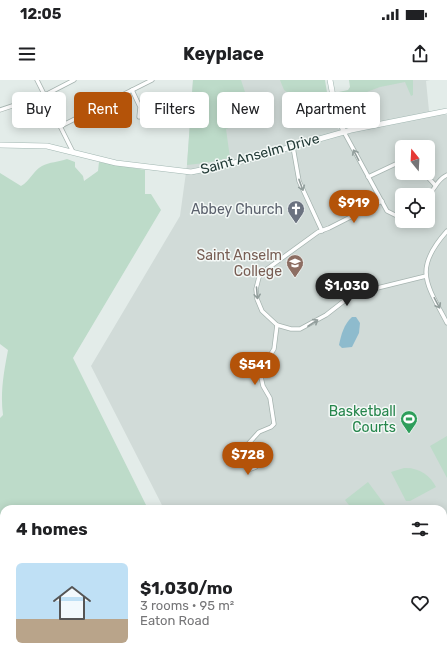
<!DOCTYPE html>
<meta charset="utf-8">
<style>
:root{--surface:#fff;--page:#f2f2f2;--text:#202124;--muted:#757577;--accent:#b45309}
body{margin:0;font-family:Rubik,sans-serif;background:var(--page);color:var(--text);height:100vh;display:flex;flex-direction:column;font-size:15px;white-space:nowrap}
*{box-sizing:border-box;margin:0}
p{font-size:13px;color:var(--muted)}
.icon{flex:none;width:22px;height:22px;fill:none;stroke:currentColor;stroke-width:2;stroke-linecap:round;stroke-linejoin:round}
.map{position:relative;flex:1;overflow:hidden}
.panel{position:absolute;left:0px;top:425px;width:447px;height:156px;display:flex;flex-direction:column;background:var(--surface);border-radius:12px 12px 0 0;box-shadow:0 2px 10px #0003}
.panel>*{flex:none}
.banner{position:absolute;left:12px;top:12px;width:423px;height:36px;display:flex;gap:8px}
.needle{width:26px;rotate:342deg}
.fabs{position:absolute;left:395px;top:60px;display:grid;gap:8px}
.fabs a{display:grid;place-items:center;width:40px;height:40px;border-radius:6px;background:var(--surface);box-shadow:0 2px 10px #0003;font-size:20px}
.price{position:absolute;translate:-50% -34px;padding:0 9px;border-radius:14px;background:var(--accent);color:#fff;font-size:13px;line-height:26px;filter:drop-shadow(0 1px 2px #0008)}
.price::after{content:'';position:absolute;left:50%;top:24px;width:12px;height:9px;margin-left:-6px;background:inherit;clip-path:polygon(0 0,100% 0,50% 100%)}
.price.selected{background:#222;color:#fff}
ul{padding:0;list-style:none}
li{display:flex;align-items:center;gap:12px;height:100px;padding:0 16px}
li span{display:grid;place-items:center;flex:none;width:112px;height:80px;border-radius:6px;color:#555}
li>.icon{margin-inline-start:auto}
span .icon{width:48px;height:48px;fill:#fffc;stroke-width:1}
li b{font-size:17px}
h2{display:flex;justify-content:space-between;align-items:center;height:48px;padding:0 16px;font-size:17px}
.pill{padding:0 14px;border-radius:6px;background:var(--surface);box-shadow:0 2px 10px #0003;font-size:14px;line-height:36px}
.pill.selected{background:var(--accent);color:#fff}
.status{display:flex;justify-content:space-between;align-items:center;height:28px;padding:0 20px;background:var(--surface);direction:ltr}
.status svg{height:11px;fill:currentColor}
header{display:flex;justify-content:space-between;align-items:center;height:52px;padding:0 16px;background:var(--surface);font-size:18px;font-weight:700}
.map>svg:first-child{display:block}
.built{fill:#d1dbd8;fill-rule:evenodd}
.green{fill:#bddbc9}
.water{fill:#8ebbcd}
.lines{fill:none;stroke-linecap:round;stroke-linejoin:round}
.street-casing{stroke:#a6b4b0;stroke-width:5}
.secondary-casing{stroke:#a2b7b2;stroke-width:6}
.street{stroke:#fff;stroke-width:3.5}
.secondary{stroke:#fff;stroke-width:5}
.oneway{stroke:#929e9c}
.labels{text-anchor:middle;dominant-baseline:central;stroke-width:3;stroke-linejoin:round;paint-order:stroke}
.street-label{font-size:14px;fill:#243c38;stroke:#f3f8f6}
.worship-label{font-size:14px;fill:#5b616d;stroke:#f3f8f6;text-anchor:end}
.education-label{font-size:14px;fill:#785e54;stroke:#f3f8f6;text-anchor:end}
.leisure-label{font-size:14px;fill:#27864d;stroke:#f3f8f6;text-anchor:end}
</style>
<div class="status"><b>12:05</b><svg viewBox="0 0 49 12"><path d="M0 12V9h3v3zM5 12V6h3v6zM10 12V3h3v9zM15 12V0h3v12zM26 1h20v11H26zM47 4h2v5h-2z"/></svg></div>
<header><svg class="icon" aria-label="menu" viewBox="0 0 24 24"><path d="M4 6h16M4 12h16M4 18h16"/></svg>Keyplace<svg class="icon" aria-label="share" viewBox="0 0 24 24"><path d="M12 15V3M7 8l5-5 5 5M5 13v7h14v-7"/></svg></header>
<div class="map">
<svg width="447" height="581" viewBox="0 0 447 581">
<rect width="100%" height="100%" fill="#e3ece9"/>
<!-- built -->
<path class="built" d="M193,0H323L338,49L364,43L355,0H430L426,1L429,31L447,35V443L443,445V429H164L91,286L180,136L187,85ZM402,67H428V93H402ZM402,115H428V141H402Z"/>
<!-- green -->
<g class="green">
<polygon points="193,0 241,0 254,39 226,49 230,78 205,83 187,85"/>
<polygon points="280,0 325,0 328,19 298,30 294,17 284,10"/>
<polygon points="349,0 413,0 413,15 411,16 405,2 380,7 359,15 364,31 352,30 349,17 337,21 334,13 348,10 350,7"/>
<path d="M67,79L75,82V87L83,96L84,101L98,91L99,82L145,90V114H151L161,130L73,278L148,429H4V509L0,506V338L3,335C0,313 4,291 8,270L0,264V93L21,106C30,101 33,91 42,86C49,82 59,82 67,79Z"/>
<polygon points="447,356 447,398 430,366"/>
<path d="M404,388C418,387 430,395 436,407L410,421H406L391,392Z"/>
<polygon points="368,402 388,429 352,429 345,420"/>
</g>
<!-- water -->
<path class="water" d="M352,237H356L360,243L359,253L352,267L342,268L339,265C341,255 344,244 352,237Z"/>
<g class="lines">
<!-- street casing -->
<g class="street-casing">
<g id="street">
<polyline points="37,0 73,72"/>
<polyline points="132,10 140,27 139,37"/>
<polyline points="0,30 45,15 74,0"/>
<polyline points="61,46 152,0"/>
<polyline points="344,52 387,131 395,135 402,133"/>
<polyline points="293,67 299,101 322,151"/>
<polyline points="424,93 435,105"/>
<polyline points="368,97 402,81"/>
<path d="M428,115C437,108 435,101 447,95"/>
<polyline points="382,121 329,148 318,152 267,189 259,197 256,209 257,219 262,231 277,245 291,249 300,249 326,235 353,214 426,196"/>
<path d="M447,151C413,189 426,203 447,243"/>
<polyline points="248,365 258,380 256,387 251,389 241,379 239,374 259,352 271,347 274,344 270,318 263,306 261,297 264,285 274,269 277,245"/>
<polyline points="443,447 447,445"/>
<polyline points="0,518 4,525"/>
<polyline points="30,577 30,581"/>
<polyline points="173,577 178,579 182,577"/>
</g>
</g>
<!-- secondary casing -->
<g class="secondary-casing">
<g id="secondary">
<polyline points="330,0 335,27 344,52"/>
<polyline points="0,65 47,66 116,83 191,92 231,84 351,50 447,31"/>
</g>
</g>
<!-- street -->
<use href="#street" class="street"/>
<!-- secondary -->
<use href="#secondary" class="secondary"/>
</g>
<!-- one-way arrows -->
<defs><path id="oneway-shaft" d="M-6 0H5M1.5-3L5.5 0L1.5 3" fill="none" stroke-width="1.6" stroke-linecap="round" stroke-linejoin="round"/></defs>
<g class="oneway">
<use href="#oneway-shaft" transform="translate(356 75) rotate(-117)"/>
<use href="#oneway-shaft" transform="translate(301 105) rotate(70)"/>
<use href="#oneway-shaft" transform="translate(257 213) rotate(85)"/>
<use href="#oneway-shaft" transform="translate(437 223) rotate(62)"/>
<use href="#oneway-shaft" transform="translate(313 243) rotate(-33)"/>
</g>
<!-- icons -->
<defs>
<g id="church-pin" transform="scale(0.9)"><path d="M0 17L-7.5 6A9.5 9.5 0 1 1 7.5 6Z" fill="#6b7280" stroke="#f3f8f6"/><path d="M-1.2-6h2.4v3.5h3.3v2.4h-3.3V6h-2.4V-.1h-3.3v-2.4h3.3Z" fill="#fff"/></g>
<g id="university-pin" transform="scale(0.9)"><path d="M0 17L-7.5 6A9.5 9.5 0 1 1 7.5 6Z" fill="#8d6e63" stroke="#f3f8f6"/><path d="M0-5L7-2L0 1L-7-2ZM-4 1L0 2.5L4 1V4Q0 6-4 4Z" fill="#fff"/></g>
<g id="stadium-pin" transform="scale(0.9)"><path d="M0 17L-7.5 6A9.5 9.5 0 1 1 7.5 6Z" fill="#2e9e5b" stroke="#f3f8f6"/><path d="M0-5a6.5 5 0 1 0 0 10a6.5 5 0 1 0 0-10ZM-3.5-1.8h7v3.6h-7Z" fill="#fff"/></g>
</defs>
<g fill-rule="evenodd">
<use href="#church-pin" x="296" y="129"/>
<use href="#university-pin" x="295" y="183"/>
<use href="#stadium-pin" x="409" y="339"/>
</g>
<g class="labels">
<!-- street labels -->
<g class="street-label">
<text transform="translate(260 74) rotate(-15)">Saint Anselm Drive</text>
</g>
<!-- worship labels -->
<g class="worship-label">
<text x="283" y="129">Abbey Church</text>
</g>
<!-- education labels -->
<g class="education-label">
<text x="282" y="175">Saint Anselm<tspan x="282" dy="16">College</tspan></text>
</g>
<!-- leisure labels -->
<g class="leisure-label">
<text x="396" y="331">Basketball<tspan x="396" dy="16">Courts</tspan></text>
</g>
</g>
</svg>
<div class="fabs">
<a><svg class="needle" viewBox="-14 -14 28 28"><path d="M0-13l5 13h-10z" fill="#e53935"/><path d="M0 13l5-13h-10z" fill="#757577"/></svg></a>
<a><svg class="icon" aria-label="locate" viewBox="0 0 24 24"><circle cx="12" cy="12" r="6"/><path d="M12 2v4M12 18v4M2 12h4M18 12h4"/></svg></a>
</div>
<b class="price" style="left:354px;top:144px">$919</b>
<b class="price selected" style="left:347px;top:227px">$1,030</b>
<b class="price" style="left:255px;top:306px">$541</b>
<b class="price" style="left:248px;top:396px">$728</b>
<div class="banner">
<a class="pill">Buy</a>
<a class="pill selected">Rent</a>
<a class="pill">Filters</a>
<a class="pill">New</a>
<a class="pill">Apartment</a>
</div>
<section class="panel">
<h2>4 homes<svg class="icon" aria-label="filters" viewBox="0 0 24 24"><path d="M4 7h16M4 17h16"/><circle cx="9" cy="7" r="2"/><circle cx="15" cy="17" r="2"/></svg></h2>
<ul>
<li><span style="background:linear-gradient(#bfe0f5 70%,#b9a48a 0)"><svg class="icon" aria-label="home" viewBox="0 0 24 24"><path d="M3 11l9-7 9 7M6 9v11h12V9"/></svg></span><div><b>$1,030/mo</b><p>3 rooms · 95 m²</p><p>Eaton Road</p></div><svg class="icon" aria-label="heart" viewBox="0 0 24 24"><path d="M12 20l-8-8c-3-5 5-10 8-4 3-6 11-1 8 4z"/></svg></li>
</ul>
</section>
</div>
